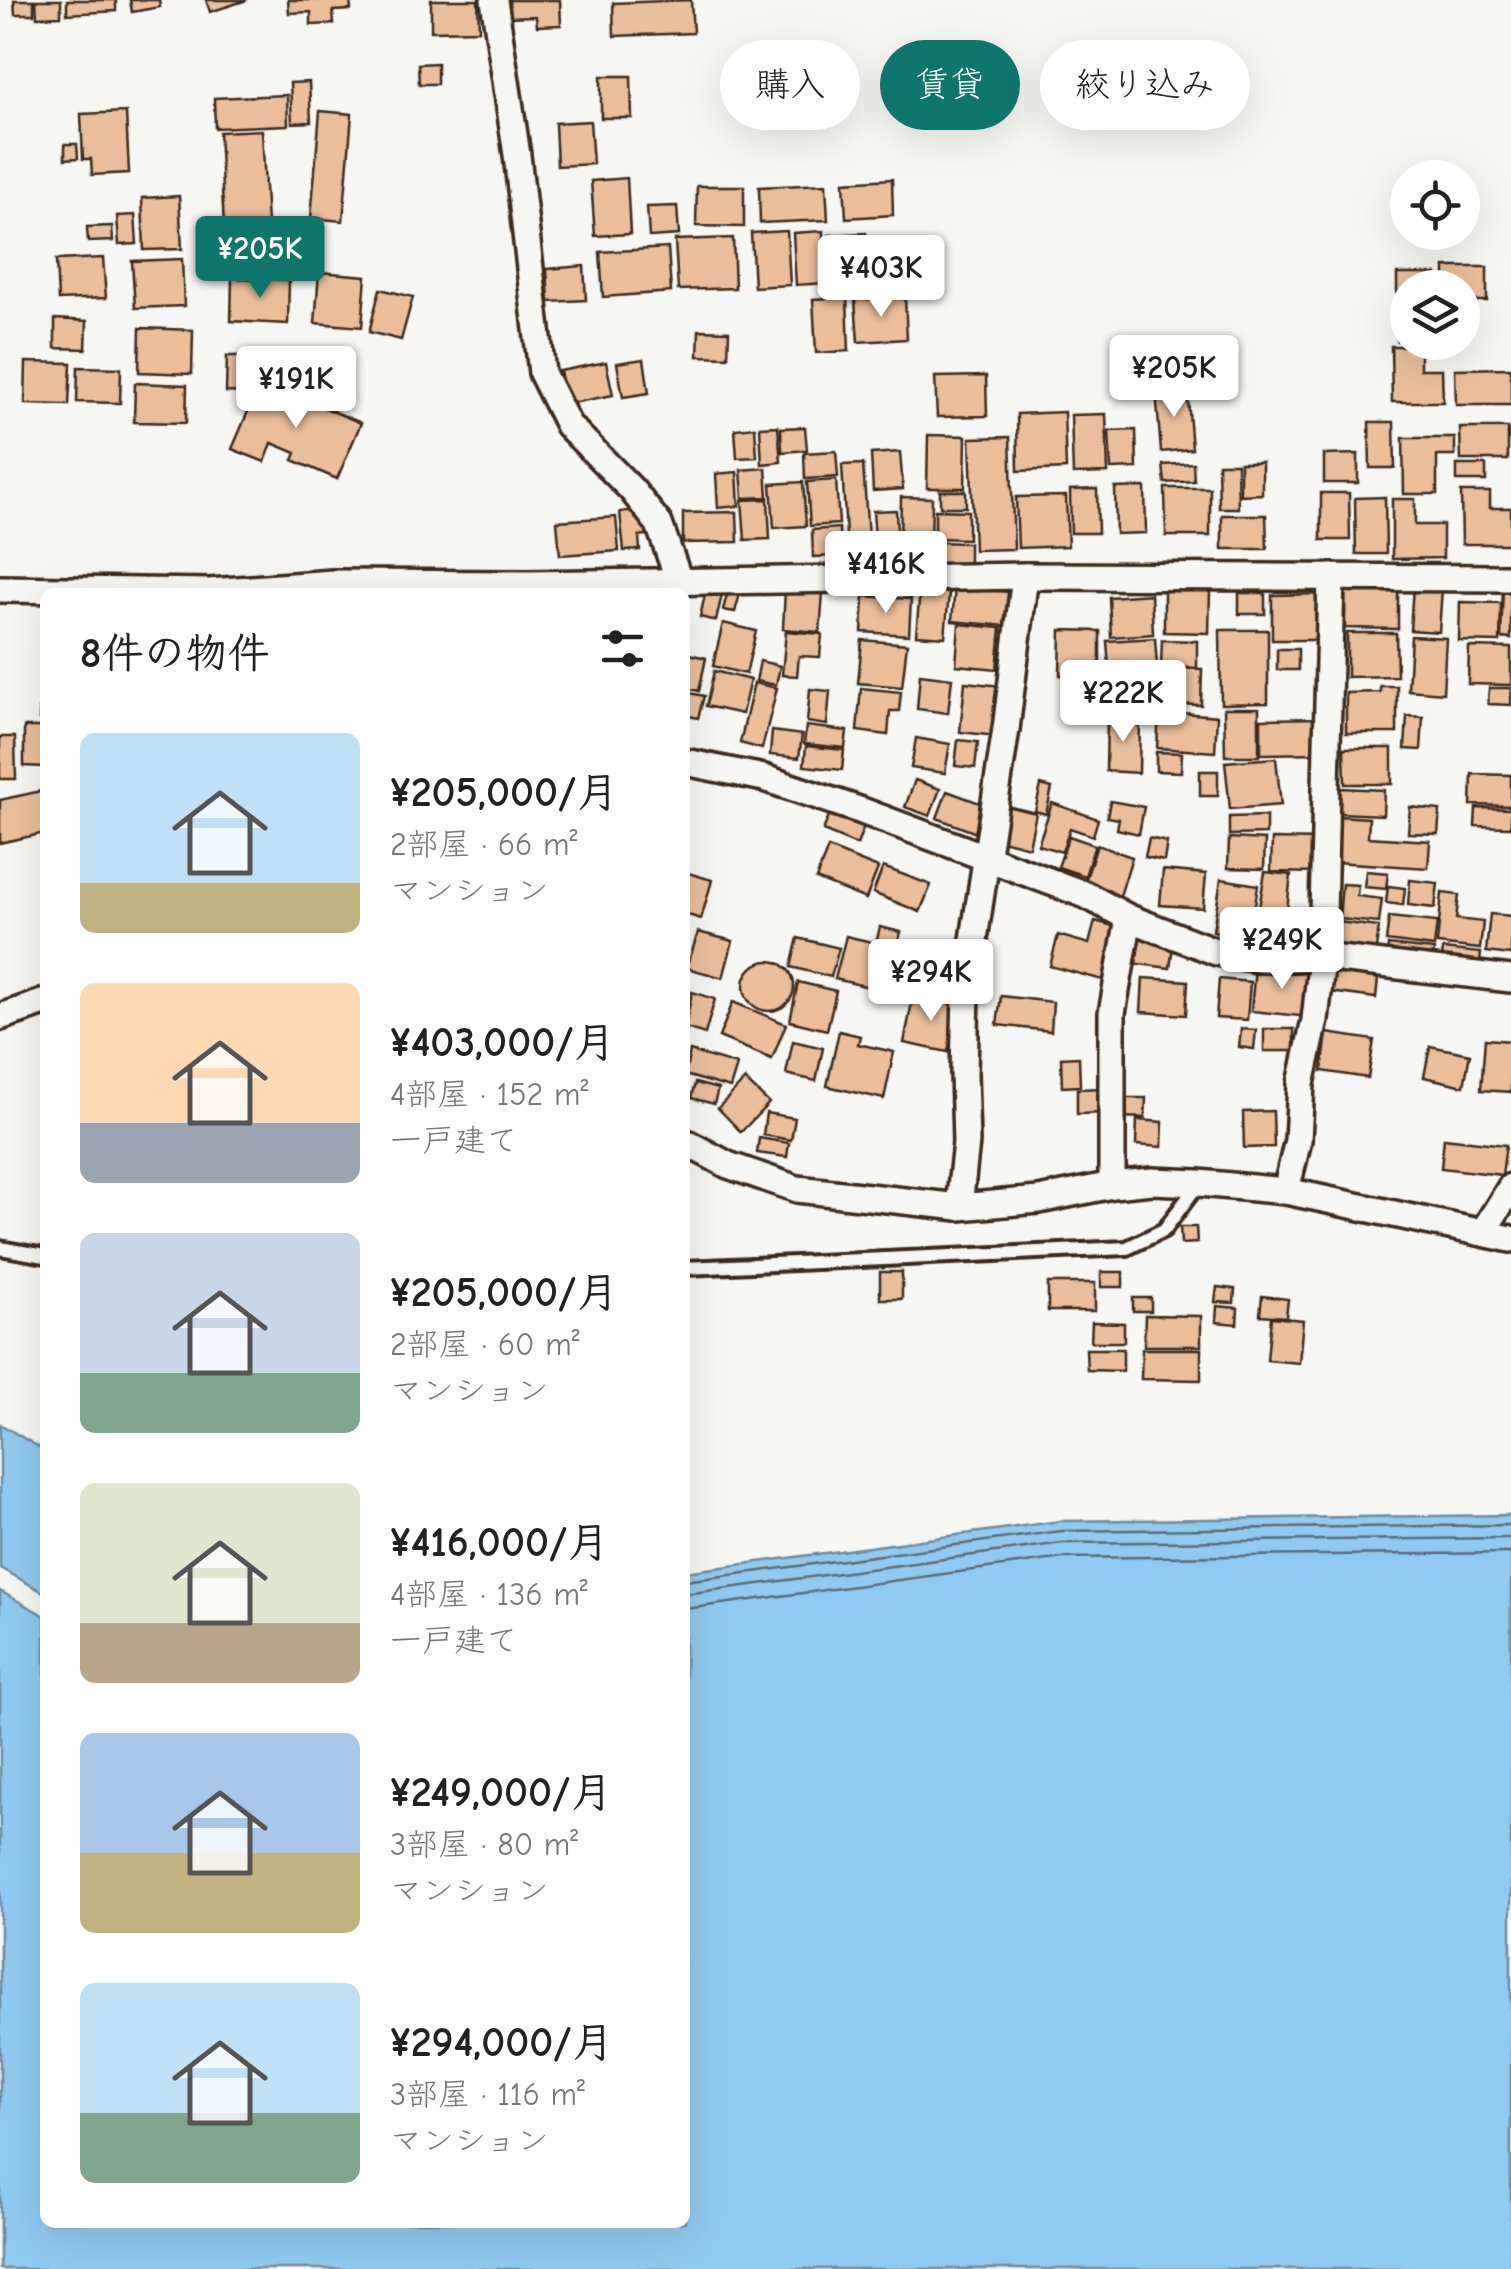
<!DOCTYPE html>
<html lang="ja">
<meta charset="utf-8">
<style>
:root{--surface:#fff;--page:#f6f6f6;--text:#222;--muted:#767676;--accent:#0f766e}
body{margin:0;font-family:"Comic Neue","Klee One",sans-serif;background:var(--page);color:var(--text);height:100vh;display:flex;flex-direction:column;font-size:38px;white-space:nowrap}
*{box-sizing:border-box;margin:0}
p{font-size:32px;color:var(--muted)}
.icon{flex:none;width:55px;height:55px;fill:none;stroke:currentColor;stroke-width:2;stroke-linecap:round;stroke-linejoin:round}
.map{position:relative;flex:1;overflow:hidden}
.side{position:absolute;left:40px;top:588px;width:650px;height:1640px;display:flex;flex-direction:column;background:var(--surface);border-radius:15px;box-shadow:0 10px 40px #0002}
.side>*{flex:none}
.hud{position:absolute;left:720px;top:40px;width:640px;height:90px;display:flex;gap:20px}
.fabs{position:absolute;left:1390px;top:160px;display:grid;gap:20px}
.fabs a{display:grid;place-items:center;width:90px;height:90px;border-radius:50%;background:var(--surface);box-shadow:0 10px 40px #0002;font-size:50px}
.price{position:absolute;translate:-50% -85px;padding:0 22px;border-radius:10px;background:#fff;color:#222;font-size:32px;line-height:65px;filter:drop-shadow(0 2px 5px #0008)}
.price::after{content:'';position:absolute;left:50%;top:60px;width:30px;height:22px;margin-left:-15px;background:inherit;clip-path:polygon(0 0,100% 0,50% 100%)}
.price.selected{background:var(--accent);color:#fff}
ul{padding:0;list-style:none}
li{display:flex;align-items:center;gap:30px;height:250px;padding:0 40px}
li span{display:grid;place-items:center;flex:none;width:280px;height:200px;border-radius:15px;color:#555}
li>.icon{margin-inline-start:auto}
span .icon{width:120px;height:120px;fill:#fffc;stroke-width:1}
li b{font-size:42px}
h2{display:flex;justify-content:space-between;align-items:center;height:120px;padding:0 40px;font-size:42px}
.pill{padding:0 35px;border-radius:45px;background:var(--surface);box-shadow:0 10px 40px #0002;font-size:35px;line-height:90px}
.pill.selected{background:var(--accent);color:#fff}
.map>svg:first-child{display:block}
.water{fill:#91caf0;stroke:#6f8a9c;stroke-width:2.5}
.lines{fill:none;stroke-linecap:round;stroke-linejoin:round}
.shore{stroke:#5d6a72;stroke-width:2.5}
.building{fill:#ebbe9b;stroke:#3b2a1e;stroke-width:2.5}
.lane-casing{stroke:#3b2a1e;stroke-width:20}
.street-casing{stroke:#3b2a1e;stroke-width:32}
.lane{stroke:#f6f6f2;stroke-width:12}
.street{stroke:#f6f6f2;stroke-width:25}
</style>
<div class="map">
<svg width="1511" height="2269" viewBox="0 0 1511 2269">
<rect width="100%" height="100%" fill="#f6f6f2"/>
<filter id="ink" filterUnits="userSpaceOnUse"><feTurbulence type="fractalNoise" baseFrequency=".01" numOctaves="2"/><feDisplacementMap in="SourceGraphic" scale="20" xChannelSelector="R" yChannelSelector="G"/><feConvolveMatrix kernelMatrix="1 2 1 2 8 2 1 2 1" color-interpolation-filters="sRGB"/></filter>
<g filter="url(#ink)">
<!-- water -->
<g class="water">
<polygon points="0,1424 45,1451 45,1593 0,1568"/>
<polygon points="1511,1515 1511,2269 0,2269 0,1591 45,1616 45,2222 685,2222 685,1572 1060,1521"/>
</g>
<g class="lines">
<!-- shore -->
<g class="shore">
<polyline points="685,1581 1061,1531 1511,1525"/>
<polyline points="685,1594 1062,1543 1511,1538"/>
<polyline points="685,1609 1063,1558 1511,1553"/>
</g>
</g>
<!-- building -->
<g class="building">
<polygon points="14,0 34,0 34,14 15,14"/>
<polygon points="36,0 61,0 61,16 37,17"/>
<polygon points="67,0 116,0 116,11 67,14"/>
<polygon points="130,0 159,0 160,7 132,12"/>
<polygon points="206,0 247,0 210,12"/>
<polygon points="288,0 350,0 351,10 333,11 334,24 311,25 311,12 289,13"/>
<polygon points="431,0 478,0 479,30 431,31"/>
<polygon points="505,0 560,0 561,25 537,26 536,16 506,17"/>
<polygon points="691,0 693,33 614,36 613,3"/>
<polygon points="437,63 437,84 419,84 418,64"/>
<polygon points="601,76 631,76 632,118 601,118"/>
<polygon points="309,82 311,122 292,123 290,83"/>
<polygon points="287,95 288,125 215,128 214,98"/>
<polygon points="320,111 352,114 343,221 311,218"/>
<polygon points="126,112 129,173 92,175 91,159 83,159 81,114"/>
<polygon points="590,121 593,164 557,166 555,123"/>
<polygon points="262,130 267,224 224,227 219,132"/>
<polygon points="65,144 77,144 78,158 65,159"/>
<polygon points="627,178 630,234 595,236 591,181"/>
<polygon points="892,179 893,215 846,218 844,182"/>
<polygon points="826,184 828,220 760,223 759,187"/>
<polygon points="697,186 744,186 744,227 696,226"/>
<polygon points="179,196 182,249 144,250 142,198"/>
<polygon points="677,206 679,235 649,237 647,207"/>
<polygon points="135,215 137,244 119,245 117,216"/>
<polygon points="112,226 113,241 88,242 87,227"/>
<polygon points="787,231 790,285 754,287 751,233"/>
<polygon points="823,231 825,283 796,285 793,233"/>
<polygon points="866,233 868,269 831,271 829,235"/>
<polygon points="733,238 735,288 678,290 675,240"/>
<polygon points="668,248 671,292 603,297 600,252"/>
<polygon points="291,256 309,256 308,277 291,277"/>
<polygon points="103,258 106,298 58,300 56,260"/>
<polygon points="182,259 184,306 135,308 132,261"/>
<polygon points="900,265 902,292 875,293 874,266"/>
<polygon points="584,266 586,300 549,302 547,269"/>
<polygon points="1445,267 1487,267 1487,301 1462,301 1462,288 1445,288"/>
<polygon points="319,272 366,276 362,327 315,323"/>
<polygon points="1397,274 1437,274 1437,288 1408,288 1408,304 1397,305"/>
<polygon points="232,278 289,280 288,324 231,321"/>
<polygon points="380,289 413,297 401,340 369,332"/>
<polygon points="847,297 849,351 816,353 813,299"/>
<polygon points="905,298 907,339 858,342 855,300"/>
<polygon points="1397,315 1408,315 1408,340 1397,341"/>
<polygon points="55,319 87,321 86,349 55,348"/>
<polygon points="140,328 193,330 192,374 139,372"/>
<polygon points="699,330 729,331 728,357 698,356"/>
<polygon points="1391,346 1420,346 1420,369 1442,369 1443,402 1392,402"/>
<polygon points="227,356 244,356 243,393 226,392"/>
<polygon points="644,359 649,393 623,397 617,363"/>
<polygon points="26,362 71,363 69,405 25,404"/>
<polygon points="606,362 613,395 567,404 560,371"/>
<polygon points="78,367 121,368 120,403 77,402"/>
<polygon points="1511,368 1511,405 1456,405 1455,369"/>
<polygon points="986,376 987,416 937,417 935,377"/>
<polygon points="261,381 361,423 337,479 293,460 296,453 272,443 265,462 232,449"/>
<polygon points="135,383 187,385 186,423 134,422"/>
<polygon points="1187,387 1192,449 1161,452 1156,390"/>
<polygon points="1064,412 1066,469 1018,471 1017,414"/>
<polygon points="1106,414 1108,473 1073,474 1071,415"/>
<polygon points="1369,422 1394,422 1395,468 1370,468"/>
<polygon points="778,426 781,462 762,464 760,427"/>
<polygon points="755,427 757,457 737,458 735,429"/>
<polygon points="805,427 807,450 782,452 781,428"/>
<polygon points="1460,428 1508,428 1508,460 1461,460"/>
<polygon points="1136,430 1137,468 1111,469 1109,431"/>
<polygon points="928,435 966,436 965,488 927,488"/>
<polygon points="1010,437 1014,549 974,550 970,438"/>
<polygon points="1403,438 1455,438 1455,456 1437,456 1437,494 1404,494"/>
<polygon points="836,451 838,477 805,479 804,453"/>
<polygon points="900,452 903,489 873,491 871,454"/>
<polygon points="1358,454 1358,483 1324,483 1324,455"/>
<polygon points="1240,462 1262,462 1262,494 1240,495"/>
<polygon points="1193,463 1194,481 1165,483 1163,465"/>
<polygon points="1218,463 1237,463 1238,508 1219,508"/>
<polygon points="863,464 869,552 847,553 842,465"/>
<rect x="1457" y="465" width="29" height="16"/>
<polygon points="766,468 768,497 743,498 741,470"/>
<polygon points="737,472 739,506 718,508 716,474"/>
<polygon points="836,480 839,524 810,526 807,482"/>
<polygon points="803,482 806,526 774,528 771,484"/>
<polygon points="1145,487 1146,533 1116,534 1115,488"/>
<polygon points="1165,488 1210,488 1210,536 1166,536"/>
<polygon points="1097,489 1098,533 1071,533 1070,490"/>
<rect x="940" y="491" width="26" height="16"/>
<polygon points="1461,492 1490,492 1490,508 1511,508 1511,544 1462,544"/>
<polygon points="1321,493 1349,493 1350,540 1321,540"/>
<polygon points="1066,496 1068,546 1018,548 1016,497"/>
<polygon points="901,497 932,498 931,546 900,546"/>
<polygon points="1385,497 1386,554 1356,554 1355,498"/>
<polygon points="768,499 770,539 745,540 742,500"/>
<polygon points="1392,499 1415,499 1415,525 1443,525 1443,558 1392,559"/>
<polygon points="644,509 647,535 639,536 640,550 624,551 620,512"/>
<polygon points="896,510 898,553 876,554 873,511"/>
<polygon points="935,510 968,511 968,539 935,538"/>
<polygon points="737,512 738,542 683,543 683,513"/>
<polygon points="1222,515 1266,515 1267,549 1222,549"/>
<polygon points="616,517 619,551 560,555 557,521"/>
<polygon points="839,528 840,556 813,557 812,530"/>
<polygon points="932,542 969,543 969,565 932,564"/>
<polygon points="1345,585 1398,585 1398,629 1345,628"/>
<polygon points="707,586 723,590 716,621 700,617"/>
<polygon points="1413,586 1442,588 1439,632 1410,630"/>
<polygon points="955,587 1009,592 1006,626 952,621"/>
<polygon points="1503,587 1511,587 1511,639 1501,638"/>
<polygon points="1164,588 1210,589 1209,633 1164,632"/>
<polygon points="785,590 823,593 820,632 783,629"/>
<polygon points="920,590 949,593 945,637 916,635"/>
<polygon points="728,591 740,594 735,612 723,610"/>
<rect x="1239" y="593" width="26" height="21"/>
<polygon points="1151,594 1153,634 1111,637 1109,597"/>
<polygon points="1326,594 1326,640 1272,640 1272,595"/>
<polygon points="864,596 911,599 909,635 862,632"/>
<polygon points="1460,602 1501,603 1500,642 1459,641"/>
<polygon points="723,623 756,631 746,674 713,666"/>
<polygon points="959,624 1001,628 997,669 956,665"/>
<polygon points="1061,630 1100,631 1100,676 1060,675"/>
<polygon points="1220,630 1268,630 1268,703 1221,704"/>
<polygon points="786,631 822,634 820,657 799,656 797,676 782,675"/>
<polygon points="1347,633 1396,633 1397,676 1347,677"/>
<polygon points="1411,636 1446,638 1443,693 1408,690"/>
<polygon points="1155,638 1158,680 1110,683 1107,641"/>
<polygon points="862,640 907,644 902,687 858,683"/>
<polygon points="1162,640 1197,641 1197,668 1161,667"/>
<polygon points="1469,647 1511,648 1511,685 1468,684"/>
<rect x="1277" y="649" width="21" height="21"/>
<polygon points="685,653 706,658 699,691 685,688"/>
<polygon points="760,661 780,666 776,685 756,681"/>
<polygon points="1165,668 1202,669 1201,705 1164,704"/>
<polygon points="714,671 750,680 742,714 706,706"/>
<polygon points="920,674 952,678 948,713 917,709"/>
<polygon points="965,682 1002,686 997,736 960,732"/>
<polygon points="754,683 777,688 762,749 740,743"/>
<polygon points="1380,686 1397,686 1397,733 1346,733 1346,693 1380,692"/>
<polygon points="861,688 901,692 899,711 890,711 888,735 857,731"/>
<polygon points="1489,688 1511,688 1511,705 1488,704"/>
<polygon points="810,689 830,691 827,725 807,722"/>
<polygon points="1109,689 1142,690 1142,716 1109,715"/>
<polygon points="685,692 704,696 698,718 685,715"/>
<polygon points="40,695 45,695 45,721 39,720"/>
<polygon points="1224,708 1259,708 1259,756 1225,756"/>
<polygon points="1159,711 1217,716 1215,752 1157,748"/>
<polygon points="1407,716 1423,717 1421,750 1405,749"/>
<polygon points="1107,717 1140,718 1139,773 1106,771"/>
<polygon points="1324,718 1324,753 1261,754 1261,719"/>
<polygon points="806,726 847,731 845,748 804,744"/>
<polygon points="24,727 45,727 45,767 24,766"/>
<polygon points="772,731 802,735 799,758 770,755"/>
<polygon points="0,737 15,737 16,779 0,779"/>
<polygon points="916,738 950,744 945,773 911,768"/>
<polygon points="958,740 978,742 975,768 955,766"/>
<polygon points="806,746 844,750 842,770 804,766"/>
<polygon points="1344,748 1392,748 1392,784 1345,784"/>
<polygon points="1156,752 1182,753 1181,772 1156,771"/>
<polygon points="1276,758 1281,805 1230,809 1225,762"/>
<rect x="1200" y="771" width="18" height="25"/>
<polygon points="1472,774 1511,775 1511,806 1471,805"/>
<polygon points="915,780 940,789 930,816 905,807"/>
<polygon points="1041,785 1052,788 1046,814 1035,811"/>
<polygon points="1340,788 1384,790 1383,815 1339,813"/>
<polygon points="45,790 45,833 0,843 0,800"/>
<polygon points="947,791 988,806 979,834 937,818"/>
<polygon points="1110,801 1144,807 1139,834 1117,829 1119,819 1107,817"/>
<polygon points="1052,803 1098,819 1093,836 1070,828 1062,852 1038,845"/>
<polygon points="1002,805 1036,813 1029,847 994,838"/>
<polygon points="1410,807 1440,810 1438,834 1408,833"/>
<polygon points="1476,808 1511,809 1511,827 1475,826"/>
<polygon points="831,810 865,823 857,845 823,831"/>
<polygon points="1266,816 1266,834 1229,835 1229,817"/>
<polygon points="1337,816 1369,818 1368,837 1430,841 1428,868 1335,862"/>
<polygon points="1069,836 1095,845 1085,876 1058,867"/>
<polygon points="1149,838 1167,842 1164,861 1145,857"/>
<polygon points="1229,838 1265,840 1264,869 1228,868"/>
<polygon points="1272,839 1321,840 1320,873 1271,872"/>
<polygon points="1097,845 1132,857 1120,896 1084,884"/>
<polygon points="828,848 878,868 866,899 816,879"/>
<polygon points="883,867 931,885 920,912 873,893"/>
<polygon points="1163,870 1206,874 1203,908 1160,905"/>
<polygon points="1366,871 1388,873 1386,889 1364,887"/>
<polygon points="685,872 712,880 701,919 685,914"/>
<polygon points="1265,872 1291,875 1286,918 1293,919 1291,942 1254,938"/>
<polygon points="1221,879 1258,885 1250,937 1213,931"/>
<polygon points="1410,880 1438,883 1435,908 1408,905"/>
<polygon points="1342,884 1358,885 1357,896 1382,899 1379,923 1339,919"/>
<polygon points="1388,886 1405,888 1403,905 1386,903"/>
<polygon points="1442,893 1459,895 1456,919 1483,922 1480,949 1437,944"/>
<polygon points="1490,914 1511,916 1511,955 1486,952"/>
<polygon points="1389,917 1437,922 1434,947 1386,941"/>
<polygon points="1095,921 1117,927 1103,980 1050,966 1058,935 1089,944"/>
<polygon points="1338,922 1379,927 1375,956 1335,951"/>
<polygon points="880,927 901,932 886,991 835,979 846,936 876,943"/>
<polygon points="698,932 733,941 723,978 687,968"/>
<polygon points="1135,932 1174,937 1170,968 1131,963"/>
<polygon points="798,938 839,948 831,977 791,967"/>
<polygon points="1388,945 1434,950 1432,968 1387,963"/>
<polygon points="1443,949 1481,953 1479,971 1441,967"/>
<polygon points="1334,961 1379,968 1376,998 1329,992"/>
<circle cx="769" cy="986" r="25"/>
<polygon points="1255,967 1314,973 1309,1017 1251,1011"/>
<polygon points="1143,978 1188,981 1186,1015 1141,1012"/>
<polygon points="1219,979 1250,982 1247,1020 1216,1018"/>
<polygon points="798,982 836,991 827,1030 790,1021"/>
<polygon points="692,992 715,999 705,1034 685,1028"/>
<polygon points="1001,996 1053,1002 1051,1031 997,1025"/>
<polygon points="913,997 957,1005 948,1052 904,1043"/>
<polygon points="733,1002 786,1024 772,1059 719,1037"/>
<polygon points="1241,1029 1256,1030 1254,1049 1239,1047"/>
<rect x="1264" y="1029" width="30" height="22"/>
<polygon points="839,1031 860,1036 858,1044 894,1052 884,1099 827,1086"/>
<polygon points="1327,1033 1374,1040 1368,1078 1322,1071"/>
<polygon points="1485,1039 1511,1041 1511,1092 1481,1090"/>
<polygon points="793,1041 823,1048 816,1081 786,1074"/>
<polygon points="1430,1046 1470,1054 1464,1086 1424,1077"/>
<polygon points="690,1051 737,1065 730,1088 685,1075"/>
<polygon points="1079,1057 1080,1086 1062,1087 1061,1058"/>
<polygon points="745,1080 769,1103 741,1132 718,1108"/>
<polygon points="695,1083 718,1089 714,1104 691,1098"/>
<polygon points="1104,1088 1105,1113 1077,1114 1077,1089"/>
<polygon points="1122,1098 1146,1098 1145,1118 1121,1117"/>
<polygon points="1273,1111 1274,1147 1244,1148 1243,1112"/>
<polygon points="766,1113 795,1118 791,1140 763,1135"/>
<polygon points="1137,1120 1163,1122 1162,1147 1136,1145"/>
<polygon points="759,1138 789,1143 787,1157 757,1153"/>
<polygon points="1444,1138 1506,1145 1502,1175 1441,1168"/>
<polygon points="1180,1227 1196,1227 1197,1243 1181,1244"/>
<rect x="880" y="1272" width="22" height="27"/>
<rect x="1101" y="1272" width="22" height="15"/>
<rect x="1048" y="1283" width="47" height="28"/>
<polygon points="1217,1287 1235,1289 1234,1303 1215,1302"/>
<polygon points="1262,1296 1288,1299 1286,1317 1260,1315"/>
<rect x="1133" y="1298" width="18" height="13"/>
<polygon points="1217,1306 1238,1308 1237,1324 1216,1322"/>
<polygon points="1145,1315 1201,1316 1201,1346 1144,1346"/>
<polygon points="1271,1317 1303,1320 1299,1363 1267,1360"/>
<polygon points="1092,1322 1124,1323 1124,1342 1091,1342"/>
<polygon points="1086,1349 1123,1349 1123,1371 1087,1370"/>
<polygon points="1142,1349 1201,1349 1201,1380 1141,1379"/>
</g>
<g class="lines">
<!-- lane casing -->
<g class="lane-casing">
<g id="lane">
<polyline points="0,1248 45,1256"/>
<polyline points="685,1268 1127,1248 1164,1230 1199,1183"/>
</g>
</g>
<!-- street casing -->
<g class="street-casing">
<g id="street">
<polyline points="494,0 517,155 542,373 568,425 632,490 659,524 679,581"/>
<polyline points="0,589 209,592 333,583 527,584 1025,576 1511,578"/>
<polyline points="685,762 764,778 862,811 1086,895 1129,918 1217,952 1257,959 1322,957 1511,979"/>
<polyline points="0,1017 45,1002"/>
<polyline points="685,1142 728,1165 797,1189 959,1207 1039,1200 1112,1185 1152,1181 1199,1183 1286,1191 1511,1239"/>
<polyline points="1112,1185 1112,1013 1129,918"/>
<polyline points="1286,1191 1298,1140 1301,1084 1315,1020 1322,957 1331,577"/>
<polyline points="959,1207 966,1142 964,1073 966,992 1006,729 1025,576"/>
<polyline points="1483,1232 1511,1187"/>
</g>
</g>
<!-- lane -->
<use href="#lane" class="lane"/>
<!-- street -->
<use href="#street" class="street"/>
</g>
</g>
</svg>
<div class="fabs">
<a><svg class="icon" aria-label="locate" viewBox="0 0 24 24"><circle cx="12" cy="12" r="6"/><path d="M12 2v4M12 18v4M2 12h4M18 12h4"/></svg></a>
<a><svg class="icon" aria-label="layers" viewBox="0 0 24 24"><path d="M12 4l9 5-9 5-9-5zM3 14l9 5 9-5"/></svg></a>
</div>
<b class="price selected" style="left:260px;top:301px">¥205K</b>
<b class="price" style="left:881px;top:320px">¥403K</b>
<b class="price" style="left:1174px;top:420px">¥205K</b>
<b class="price" style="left:296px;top:431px">¥191K</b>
<b class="price" style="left:886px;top:616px">¥416K</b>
<b class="price" style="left:1123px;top:745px">¥222K</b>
<b class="price" style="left:1282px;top:992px">¥249K</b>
<b class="price" style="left:931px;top:1024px">¥294K</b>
<div class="hud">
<a class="pill">購入</a>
<a class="pill selected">賃貸</a>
<a class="pill">絞り込み</a>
</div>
<section class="side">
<h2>8件の物件<svg class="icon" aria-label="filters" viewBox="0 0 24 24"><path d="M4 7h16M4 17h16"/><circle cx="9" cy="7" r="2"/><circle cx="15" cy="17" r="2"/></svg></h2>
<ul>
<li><span style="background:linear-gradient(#bfe0f5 75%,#c2b280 0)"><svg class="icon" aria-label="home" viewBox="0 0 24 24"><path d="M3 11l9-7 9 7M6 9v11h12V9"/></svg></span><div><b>¥205,000/月</b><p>2部屋 · 66 m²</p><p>マンション</p></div></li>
<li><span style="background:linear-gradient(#ffd9b3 70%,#9aa5b1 0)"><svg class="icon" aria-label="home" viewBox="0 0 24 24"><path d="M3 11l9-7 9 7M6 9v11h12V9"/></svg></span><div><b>¥403,000/月</b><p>4部屋 · 152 m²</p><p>一戸建て</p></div></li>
<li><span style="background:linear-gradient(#c9d6e8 70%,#7fa58c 0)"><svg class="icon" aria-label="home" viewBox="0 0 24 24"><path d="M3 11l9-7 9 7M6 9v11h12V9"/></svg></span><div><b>¥205,000/月</b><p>2部屋 · 60 m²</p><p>マンション</p></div></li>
<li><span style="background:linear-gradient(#dfe7d0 70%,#b9a48a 0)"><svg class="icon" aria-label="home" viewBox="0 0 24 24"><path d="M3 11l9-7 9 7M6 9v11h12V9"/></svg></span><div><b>¥416,000/月</b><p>4部屋 · 136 m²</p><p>一戸建て</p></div></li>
<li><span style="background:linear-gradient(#a9c7e8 60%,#c2b280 0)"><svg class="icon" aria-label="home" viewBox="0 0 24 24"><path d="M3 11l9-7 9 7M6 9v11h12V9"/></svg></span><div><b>¥249,000/月</b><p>3部屋 · 80 m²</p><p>マンション</p></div></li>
<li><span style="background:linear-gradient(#bfe0f5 65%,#7fa58c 0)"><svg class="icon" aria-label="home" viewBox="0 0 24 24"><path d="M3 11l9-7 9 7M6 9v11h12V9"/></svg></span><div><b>¥294,000/月</b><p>3部屋 · 116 m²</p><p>マンション</p></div></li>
</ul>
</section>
</div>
